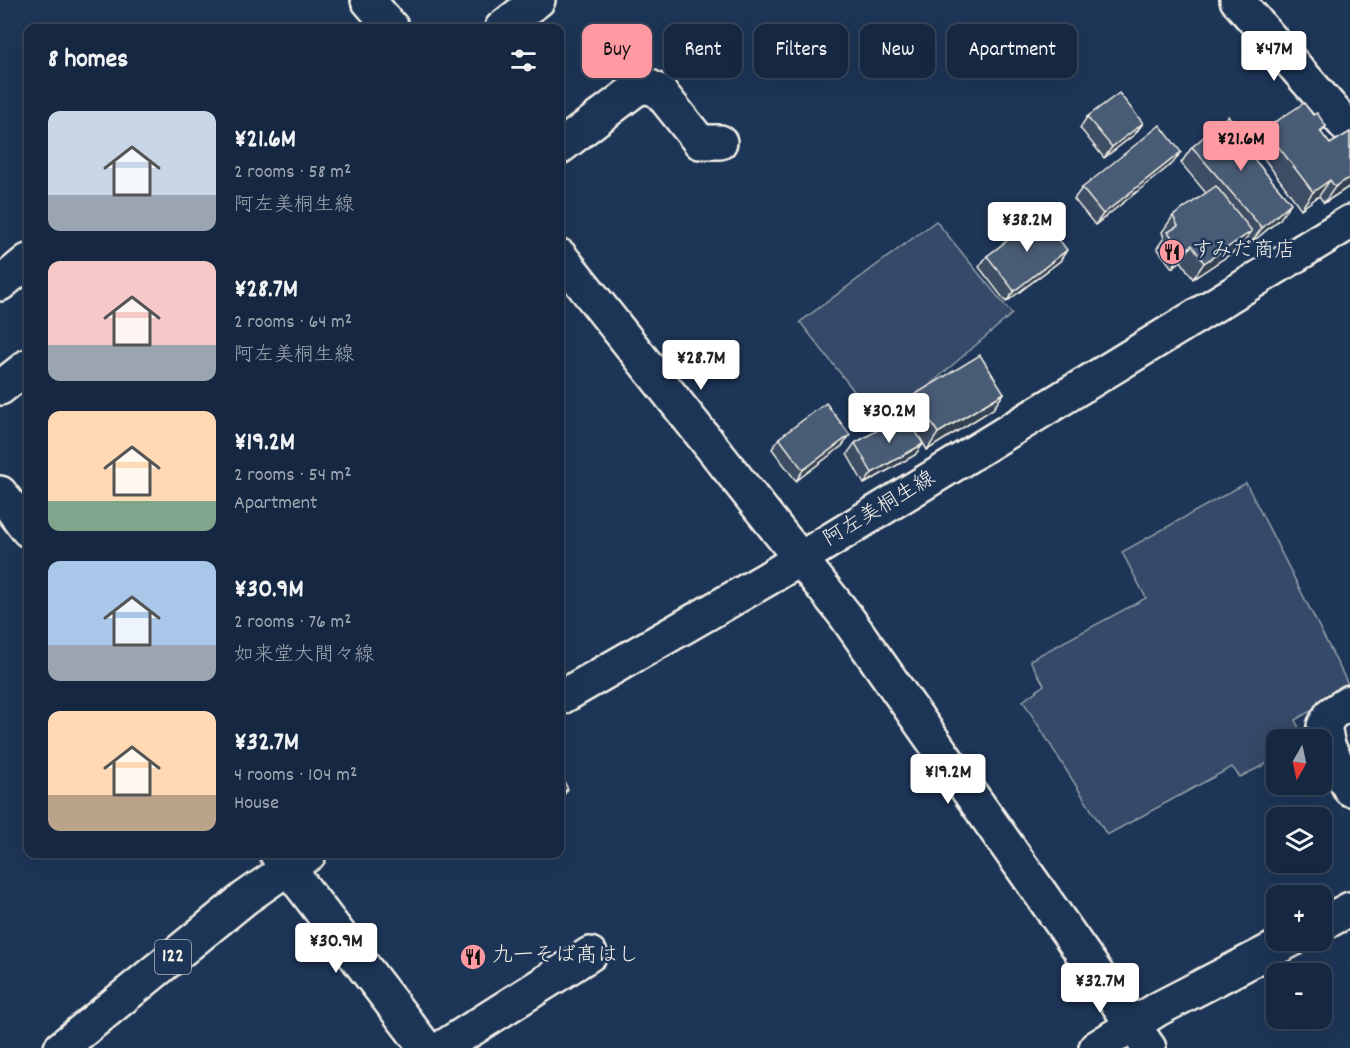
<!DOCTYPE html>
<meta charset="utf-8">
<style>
:root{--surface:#162841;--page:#23344c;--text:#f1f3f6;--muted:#9ea6b1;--line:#35445a;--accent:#ff9aa2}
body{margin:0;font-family:Dekko,"Klee One",sans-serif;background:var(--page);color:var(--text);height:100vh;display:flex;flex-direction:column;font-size:22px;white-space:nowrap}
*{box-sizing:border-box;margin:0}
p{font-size:20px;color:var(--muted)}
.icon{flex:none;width:33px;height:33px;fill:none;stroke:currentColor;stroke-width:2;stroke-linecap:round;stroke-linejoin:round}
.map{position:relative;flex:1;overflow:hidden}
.panel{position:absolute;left:24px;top:24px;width:540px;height:834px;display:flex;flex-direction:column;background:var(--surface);border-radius:12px;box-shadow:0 6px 24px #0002,0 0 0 2px var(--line)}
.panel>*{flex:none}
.hud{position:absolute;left:582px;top:24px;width:570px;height:54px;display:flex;gap:12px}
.needle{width:39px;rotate:189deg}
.controls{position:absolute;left:1266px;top:729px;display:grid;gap:12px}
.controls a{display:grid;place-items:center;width:66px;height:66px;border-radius:12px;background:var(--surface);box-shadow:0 6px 24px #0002,0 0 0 2px var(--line);font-size:30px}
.price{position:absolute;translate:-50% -51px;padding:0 14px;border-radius:6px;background:#fff;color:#222;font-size:20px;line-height:39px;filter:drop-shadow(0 2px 3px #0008)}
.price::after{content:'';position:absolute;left:50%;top:36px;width:18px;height:14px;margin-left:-9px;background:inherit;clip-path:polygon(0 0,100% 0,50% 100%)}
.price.active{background:var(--accent);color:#111}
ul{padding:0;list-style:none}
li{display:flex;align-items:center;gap:18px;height:150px;padding:0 24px}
li span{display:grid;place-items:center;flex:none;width:168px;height:120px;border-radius:12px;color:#555}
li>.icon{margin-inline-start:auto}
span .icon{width:72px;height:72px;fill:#fffc;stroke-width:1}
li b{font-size:26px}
h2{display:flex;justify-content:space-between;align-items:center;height:72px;padding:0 24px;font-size:26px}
.chip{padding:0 21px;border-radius:12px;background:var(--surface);box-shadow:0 6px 24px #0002,0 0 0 2px var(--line);font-size:21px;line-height:54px}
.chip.active{background:var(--accent);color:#111}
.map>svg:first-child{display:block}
.green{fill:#354a67;stroke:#949ea8;stroke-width:1.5}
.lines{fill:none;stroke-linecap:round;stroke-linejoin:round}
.minor-casing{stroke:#f4f1e8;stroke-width:38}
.major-casing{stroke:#f4f1e8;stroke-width:38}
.highway-casing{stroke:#f4f1e8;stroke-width:38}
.minor{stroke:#1d3557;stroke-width:33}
.major{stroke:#1d3557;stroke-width:33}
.highway{stroke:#1d3557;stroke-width:33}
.wall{fill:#3e4e64;stroke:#f4f1e8;stroke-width:1.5}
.shaded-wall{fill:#324051;stroke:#f4f1e8;stroke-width:1.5}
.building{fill:#485b74;stroke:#f4f1e8;stroke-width:1.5}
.labels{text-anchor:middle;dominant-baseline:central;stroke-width:5;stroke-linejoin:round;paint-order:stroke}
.shield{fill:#1d3557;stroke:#b4b9bc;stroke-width:1.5}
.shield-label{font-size:20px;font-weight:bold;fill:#f4f1e8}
.poi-label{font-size:21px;fill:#f4f1e8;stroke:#1d3557;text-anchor:start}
.street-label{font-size:21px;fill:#f4f1e8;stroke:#1d3557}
</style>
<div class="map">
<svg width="1350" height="1048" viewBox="0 0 1350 1048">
<rect width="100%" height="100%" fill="#1d3557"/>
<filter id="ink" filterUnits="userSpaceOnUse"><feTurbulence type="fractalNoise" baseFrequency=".0167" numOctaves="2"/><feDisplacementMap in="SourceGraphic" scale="12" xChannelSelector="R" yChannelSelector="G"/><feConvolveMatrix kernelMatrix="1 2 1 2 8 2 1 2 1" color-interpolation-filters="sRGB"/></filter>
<g filter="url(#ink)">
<!-- green -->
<g class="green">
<polygon points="936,221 1012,314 898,412 880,424 800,322"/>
<polygon points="1246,483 1350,688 1295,720 1305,739 1276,740 1276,759 1240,777 1232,767 1107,835 1023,701 1044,685 1030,660 1146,598 1122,552"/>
</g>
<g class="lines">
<!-- minor casing -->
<g class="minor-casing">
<g id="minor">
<polyline points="368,0 392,28"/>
<polyline points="1237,0 1350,130"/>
<polyline points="502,28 538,0"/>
<polyline points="560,147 636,89 648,86 660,92 700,142 720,142"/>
<polyline points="560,256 845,615 1149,1048"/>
<polyline points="0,284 28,261"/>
<polyline points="0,388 28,366"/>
<polyline points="1350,702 1331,714 1324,726 1328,746 1350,789"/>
<polyline points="1322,924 1350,909"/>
<polyline points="442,1048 590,954"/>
<polyline points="1096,1048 1158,1009 1291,940"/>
</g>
</g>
<!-- major casing -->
<g class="major-casing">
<g id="major">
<polyline points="560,698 767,579 1350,222"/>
<polyline points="309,854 288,868 426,1048"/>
</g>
</g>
<!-- highway casing -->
<g class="highway-casing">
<g id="highway">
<polyline points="0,493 28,530"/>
<polyline points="61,1048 245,898 288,868 277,854"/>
</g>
</g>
<!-- minor -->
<use href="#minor" class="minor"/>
<!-- major -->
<use href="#major" class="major"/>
<!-- highway -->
<use href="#highway" class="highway"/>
</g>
<!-- wall -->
<g class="wall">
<polygon points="1313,115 1326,126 1321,133 1330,144 1350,132 1350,186 1324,203 1319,196 1301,209 1254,145 1265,129"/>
<polygon points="1087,117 1143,123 1135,134 1104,158 1080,128"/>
<polygon points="1240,142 1280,219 1250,244 1246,239 1241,247 1193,279 1181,261 1172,268 1157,248 1164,238 1162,232 1173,216 1206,193 1181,163 1192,147"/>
<polygon points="1173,163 1095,225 1074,199 1082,188"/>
<polygon points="987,256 1060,261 1006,302 979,267"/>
<polygon points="1004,393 993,409 927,450 920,438 923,444 915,455 864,484 847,454 855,443 905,415 903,411 914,395"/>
<polygon points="779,438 842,446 796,481 772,449"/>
</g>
<!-- shaded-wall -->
<g class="shaded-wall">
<polygon points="1143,123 1135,134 1104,158 1112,147"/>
<polygon points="1246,133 1235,149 1238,140"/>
<polygon points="1181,152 1173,163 1095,225 1103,214"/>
<polygon points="1350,177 1350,186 1324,203 1335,187"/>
<polygon points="1330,180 1319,196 1301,209 1313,192"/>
<polygon points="1291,203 1280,219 1250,244 1262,228"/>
<polygon points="1252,231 1241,247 1193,279 1204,263"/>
<polygon points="1192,245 1181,261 1172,268 1183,252"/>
<polygon points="1067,250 1060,261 1006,302 1014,291"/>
<polygon points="1004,393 993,409 927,450 938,433"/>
<polygon points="850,435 842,446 796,481 803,470"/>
<polygon points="923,444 915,455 864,484 872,473"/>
<polygon points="568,789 564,795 560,797 560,794"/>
</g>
<!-- building -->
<g class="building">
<polygon points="1119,93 1143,123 1112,147 1087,117"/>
<polygon points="1304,103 1313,115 1317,113 1326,126 1320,131 1330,144 1350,132 1350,177 1335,187 1330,180 1313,192 1265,129"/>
<polygon points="1228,116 1246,133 1238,140 1291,203 1262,228 1192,147"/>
<polygon points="1160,125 1181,152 1103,214 1082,188"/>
<polygon points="1216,186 1252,231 1204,263 1192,245 1183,252 1168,232 1178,226 1173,216"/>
<polygon points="1041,215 1067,250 1014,291 987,256"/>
<polygon points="980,355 1004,393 938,433 914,395"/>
<polygon points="826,403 850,435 803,470 779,438"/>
<polygon points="906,414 923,444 872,473 855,443"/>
<polygon points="560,774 568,789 560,794"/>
</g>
</g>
<!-- icons -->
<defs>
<g id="restaurant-disc" transform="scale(1.35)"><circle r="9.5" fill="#ff9aa2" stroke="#1d3557"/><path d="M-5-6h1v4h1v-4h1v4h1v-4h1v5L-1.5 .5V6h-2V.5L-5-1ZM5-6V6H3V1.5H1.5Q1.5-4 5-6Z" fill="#111"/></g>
</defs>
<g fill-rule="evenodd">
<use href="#restaurant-disc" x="1172" y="252"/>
<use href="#restaurant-disc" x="473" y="957"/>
</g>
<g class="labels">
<!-- shield labels -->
<rect class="shield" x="155" y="940" width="36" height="34" rx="4.5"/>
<g class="shield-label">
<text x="173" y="957">122</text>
</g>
<!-- poi labels -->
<g class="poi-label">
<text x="1192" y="252">すみだ商店</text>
<text x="492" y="957">九一そば髙はし</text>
</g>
<!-- street labels -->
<g class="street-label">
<text transform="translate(880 510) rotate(-31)">阿左美桐生線</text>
</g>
</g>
</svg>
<div class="controls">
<a><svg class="needle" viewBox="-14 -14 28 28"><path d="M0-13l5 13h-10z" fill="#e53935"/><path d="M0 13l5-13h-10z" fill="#9ea6b1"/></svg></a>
<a><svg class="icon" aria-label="layers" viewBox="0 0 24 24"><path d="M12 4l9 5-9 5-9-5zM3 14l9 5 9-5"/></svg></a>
<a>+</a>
<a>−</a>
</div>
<b class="price" style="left:1274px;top:82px">¥47M</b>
<b class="price active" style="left:1241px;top:172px">¥21.6M</b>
<b class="price" style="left:1027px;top:253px">¥38.2M</b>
<b class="price" style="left:701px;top:391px">¥28.7M</b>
<b class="price" style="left:889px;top:444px">¥30.2M</b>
<b class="price" style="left:948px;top:805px">¥19.2M</b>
<b class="price" style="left:336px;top:974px">¥30.9M</b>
<b class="price" style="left:1100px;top:1014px">¥32.7M</b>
<div class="hud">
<a class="chip active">Buy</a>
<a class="chip">Rent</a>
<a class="chip">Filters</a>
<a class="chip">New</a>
<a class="chip">Apartment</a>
</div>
<section class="panel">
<h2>8 homes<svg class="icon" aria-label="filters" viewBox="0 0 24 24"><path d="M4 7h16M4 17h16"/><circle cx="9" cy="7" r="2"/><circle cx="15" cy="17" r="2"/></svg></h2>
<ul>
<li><span style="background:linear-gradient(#c9d6e8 70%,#9aa5b1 0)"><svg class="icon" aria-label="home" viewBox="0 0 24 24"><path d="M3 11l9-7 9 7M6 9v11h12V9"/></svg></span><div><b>¥21.6M</b><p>2 rooms · 58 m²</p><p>阿左美桐生線</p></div></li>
<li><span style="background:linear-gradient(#f6c9c9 70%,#9aa5b1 0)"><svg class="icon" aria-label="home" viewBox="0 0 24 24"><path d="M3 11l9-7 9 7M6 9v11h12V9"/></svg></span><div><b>¥28.7M</b><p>2 rooms · 64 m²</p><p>阿左美桐生線</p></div></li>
<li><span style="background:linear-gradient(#ffd9b3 75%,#7fa58c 0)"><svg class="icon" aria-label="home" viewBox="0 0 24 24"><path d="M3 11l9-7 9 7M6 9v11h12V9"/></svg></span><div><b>¥19.2M</b><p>2 rooms · 54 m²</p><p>Apartment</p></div></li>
<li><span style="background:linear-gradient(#a9c7e8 70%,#9aa5b1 0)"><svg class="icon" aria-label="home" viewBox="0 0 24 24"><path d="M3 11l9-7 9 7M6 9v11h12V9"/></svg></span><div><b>¥30.9M</b><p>2 rooms · 76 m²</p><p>如来堂大間々線</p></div></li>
<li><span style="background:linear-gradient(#ffd9b3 70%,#b9a48a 0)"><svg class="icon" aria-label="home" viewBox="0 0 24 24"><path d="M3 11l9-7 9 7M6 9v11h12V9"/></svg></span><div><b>¥32.7M</b><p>4 rooms · 104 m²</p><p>House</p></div></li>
</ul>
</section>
</div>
